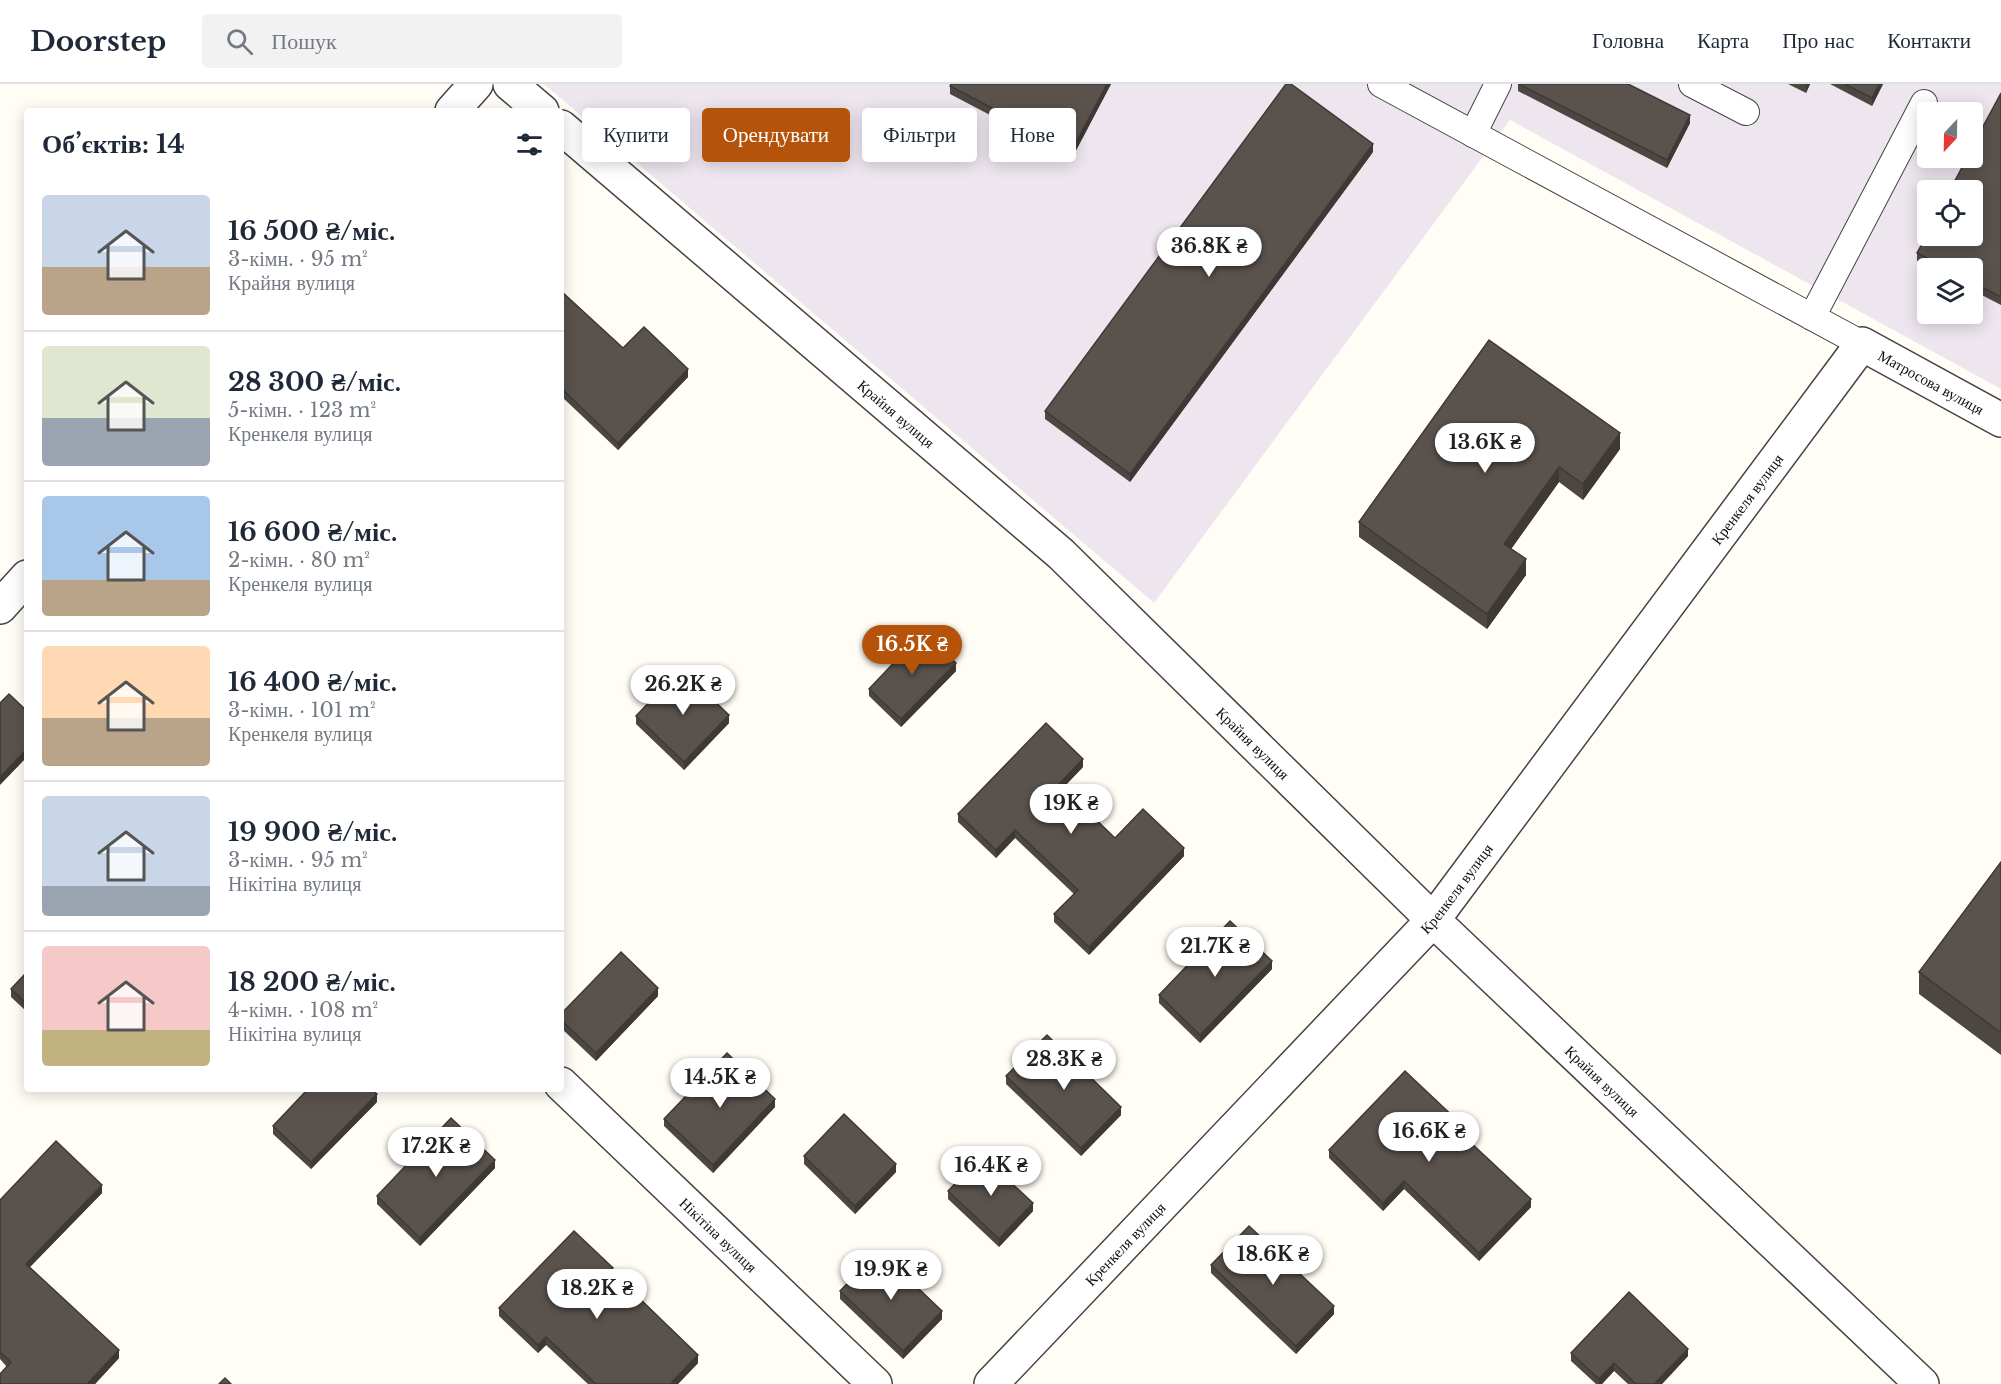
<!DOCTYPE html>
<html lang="uk">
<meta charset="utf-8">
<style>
:root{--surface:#fff;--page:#f2f2f3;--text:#1f2937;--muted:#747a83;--line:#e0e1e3;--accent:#b45309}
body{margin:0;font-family:"Libre Baskerville",serif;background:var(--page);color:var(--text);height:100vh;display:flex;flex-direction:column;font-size:22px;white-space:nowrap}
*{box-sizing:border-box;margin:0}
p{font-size:20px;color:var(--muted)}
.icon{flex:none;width:33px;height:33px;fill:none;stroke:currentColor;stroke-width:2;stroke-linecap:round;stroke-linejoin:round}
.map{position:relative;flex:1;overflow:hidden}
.sheet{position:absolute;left:24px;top:24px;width:540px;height:984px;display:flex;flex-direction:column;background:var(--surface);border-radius:6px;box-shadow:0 3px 15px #0003}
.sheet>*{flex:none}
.guide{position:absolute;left:582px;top:24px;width:570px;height:54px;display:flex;gap:12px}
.needle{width:39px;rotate:202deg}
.controls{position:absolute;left:1917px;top:18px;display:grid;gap:12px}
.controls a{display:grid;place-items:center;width:66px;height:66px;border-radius:6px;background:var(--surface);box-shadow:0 3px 15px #0003;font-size:30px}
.price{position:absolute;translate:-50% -51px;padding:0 14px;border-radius:21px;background:#fff;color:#222;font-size:20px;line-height:39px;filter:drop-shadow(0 2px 3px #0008)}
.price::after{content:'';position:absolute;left:50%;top:36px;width:18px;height:14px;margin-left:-9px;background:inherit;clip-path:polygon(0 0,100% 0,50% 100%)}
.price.on{background:var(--accent);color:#fff}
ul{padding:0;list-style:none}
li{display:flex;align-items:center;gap:18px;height:150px;padding:0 18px}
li+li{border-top:2px solid var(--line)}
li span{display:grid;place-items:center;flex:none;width:168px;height:120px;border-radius:6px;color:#555}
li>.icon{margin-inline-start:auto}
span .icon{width:72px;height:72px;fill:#fffc;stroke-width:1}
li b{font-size:26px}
h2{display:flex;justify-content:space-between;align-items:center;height:72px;padding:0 18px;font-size:26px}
.chip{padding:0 21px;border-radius:6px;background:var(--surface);box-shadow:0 3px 15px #0003;font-size:21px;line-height:54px}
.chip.on{background:var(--accent);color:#fff}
header{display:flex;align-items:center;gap:36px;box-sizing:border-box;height:84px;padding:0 30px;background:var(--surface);border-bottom:2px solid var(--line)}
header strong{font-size:28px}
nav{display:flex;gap:33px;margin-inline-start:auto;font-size:21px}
.search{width:420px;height:54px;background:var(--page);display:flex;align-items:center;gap:15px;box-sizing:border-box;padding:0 21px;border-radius:6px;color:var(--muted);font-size:22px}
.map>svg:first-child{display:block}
.industrial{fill:#eee6ef;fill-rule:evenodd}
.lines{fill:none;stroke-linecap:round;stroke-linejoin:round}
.service-casing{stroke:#444;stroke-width:28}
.minor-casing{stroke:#444;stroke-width:36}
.service{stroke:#fff;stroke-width:26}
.minor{stroke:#fff;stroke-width:33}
.wall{fill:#4d4742}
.shaded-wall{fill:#3f3936}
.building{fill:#5a524d;stroke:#3f3936;stroke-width:1.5}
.labels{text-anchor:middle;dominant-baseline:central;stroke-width:6;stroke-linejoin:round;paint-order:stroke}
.street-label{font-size:15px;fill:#111;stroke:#fff}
</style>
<header>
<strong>Doorstep</strong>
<div class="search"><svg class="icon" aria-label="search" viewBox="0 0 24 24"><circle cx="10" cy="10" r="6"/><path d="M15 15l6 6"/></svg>Пошук</div>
<nav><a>Головна</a><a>Карта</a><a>Про нас</a><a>Контакти</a></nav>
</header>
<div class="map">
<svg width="2001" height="1300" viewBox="0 0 2001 1300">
<rect width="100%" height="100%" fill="#fffdf5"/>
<!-- industrial -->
<path class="industrial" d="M544,0H2001V305L1510,36L1154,519ZM1928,28H1972V74H1928ZM1928,106H1972V152H1928ZM1928,184H1972V230H1928Z"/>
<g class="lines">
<!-- service casing -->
<g class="service-casing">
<g id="service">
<polyline points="1381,0 1862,260"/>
<polyline points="1692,0 1746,28"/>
<polyline points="1473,50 1498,0"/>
<polyline points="1812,233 1924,19"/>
</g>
</g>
<!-- minor casing -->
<g class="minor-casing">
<g id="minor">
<polyline points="510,0 542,27"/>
<polyline points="452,27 476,0"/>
<path id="s1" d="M561,43L1061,470L1433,836L1922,1300"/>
<polyline points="0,523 27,493"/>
<path id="s2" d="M561,1000L875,1300"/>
<path id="s3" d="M991,1300L1433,836L1862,260L2001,336"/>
</g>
</g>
<!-- service -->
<use href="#service" class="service"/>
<!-- minor -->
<use href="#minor" class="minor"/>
</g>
<!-- wall -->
<g class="wall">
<polygon points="951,0 1111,0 1072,74 950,10 950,2"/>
<polygon points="1518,0 1628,0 1690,39 1667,84 1518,7"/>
<polygon points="1788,0 1810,0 1806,9"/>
<polygon points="1830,0 1883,0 1872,22"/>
<polygon points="2001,9 2001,221 1972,206 1972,184 1931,184 1917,177 1917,169"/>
<polygon points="1373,68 1130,398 1045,335 1045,327"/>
<polygon points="561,207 623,264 688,293 618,366 561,312"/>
<polygon points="1620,365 1583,416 1559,398 1511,465 1526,491 1487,545 1359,453 1359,438"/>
<polygon points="956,587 901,643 869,612 869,605"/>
<polygon points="636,632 729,639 684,686 636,640"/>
<polygon points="1083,683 1063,704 1115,754 1184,772 1089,871 1054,838 1054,830 1074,810 1015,754 996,774 958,738 958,730"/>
<polygon points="2001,778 2001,971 1919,910 1919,888"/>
<polygon points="1272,885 1200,959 1159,919 1159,911"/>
<polygon points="27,888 27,928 11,913 11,905"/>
<polygon points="658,912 596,977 561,944 561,930"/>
<polygon points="1006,992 1121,1031 1081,1072 1006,1000"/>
<polygon points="377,1018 311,1085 273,1050 273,1042"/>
<polygon points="775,1023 713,1089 664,1042 664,1035"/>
<polygon points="1460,1047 1459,1048 1531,1123 1479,1177 1404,1105 1383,1127 1329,1074 1329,1066"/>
<polygon points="804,1072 896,1088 855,1130 804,1080"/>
<polygon points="495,1084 420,1162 377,1120 377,1112"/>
<polygon points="948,1107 1033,1127 999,1163 948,1115"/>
<polygon points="102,1109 30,1183 119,1274 95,1300 0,1300 7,1283 0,1275 0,1116"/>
<polygon points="1211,1181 1334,1230 1296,1270 1211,1189"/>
<polygon points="613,1189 698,1279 678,1300 588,1300 546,1261 538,1269 499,1232 499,1224"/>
<polygon points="840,1207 942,1235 903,1275 840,1215"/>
<polygon points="1571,1269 1688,1272 1662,1300 1628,1300 1614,1287 1602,1300 1596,1300 1571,1277"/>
</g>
<!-- shaded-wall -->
<g class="shaded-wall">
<polygon points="1107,0 1111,0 1072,74 1072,66"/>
<polygon points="1806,0 1810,0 1806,9"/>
<polygon points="1879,0 1883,0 1872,22 1872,14"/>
<polygon points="1690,31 1690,39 1667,84 1667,76"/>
<polygon points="1373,60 1373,68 1130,398 1130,390"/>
<polygon points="688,285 688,293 618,366 618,359"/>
<polygon points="1620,349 1620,365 1583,416 1583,400"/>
<polygon points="1559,383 1559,398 1504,475 1504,460"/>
<polygon points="1526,475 1526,491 1487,545 1487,530"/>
<polygon points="956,579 956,587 901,643 901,635"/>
<polygon points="729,631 729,639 684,686 684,678"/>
<polygon points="27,665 27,673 0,701 0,693"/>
<polygon points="1083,675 1083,683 1059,708 1059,700"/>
<polygon points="1015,746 1015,754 996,774 996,766"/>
<polygon points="1184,764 1184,772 1089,871 1089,863"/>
<polygon points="1272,877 1272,885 1200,959 1200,951"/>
<polygon points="658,904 658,912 596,977 596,969"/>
<polygon points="377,1010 377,1018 311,1085 311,1078"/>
<polygon points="775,1015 775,1023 713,1089 713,1081"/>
<polygon points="1121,1023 1121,1031 1081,1072 1081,1064"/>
<polygon points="1460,1039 1460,1047 1455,1052 1455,1044"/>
<polygon points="495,1076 495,1084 420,1162 420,1154"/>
<polygon points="896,1080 896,1088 855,1130 855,1122"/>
<polygon points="1404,1097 1404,1105 1383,1127 1383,1119"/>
<polygon points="102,1101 102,1109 26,1187 26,1180"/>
<polygon points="1531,1115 1531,1123 1479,1177 1479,1169"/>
<polygon points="1033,1119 1033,1127 999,1163 999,1155"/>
<polygon points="1334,1222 1334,1230 1296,1270 1296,1262"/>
<polygon points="942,1227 942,1235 903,1275 903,1267"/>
<polygon points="546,1253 546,1261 538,1269 538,1261"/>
<polygon points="1688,1265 1688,1272 1662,1300 1654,1300"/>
<polygon points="119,1266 119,1274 95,1300 87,1300"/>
<polygon points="698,1271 698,1279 678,1300 670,1300"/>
<polygon points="1614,1279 1614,1287 1602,1300 1599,1300 1599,1295"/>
</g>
<!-- building -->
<g class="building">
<polygon points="951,0 1107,0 1072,66 950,2"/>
<polygon points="1286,0 1291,0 1373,60 1130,390 1045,327"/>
<polygon points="1519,0 1628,0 1690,31 1667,76"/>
<polygon points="1845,0 1879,0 1872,14"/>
<polygon points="2001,9 2001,213 1972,198 1972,184 1947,184 1917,169 1928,149 1928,152 1972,152 1972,106 1950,106 1967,74 1972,74 1972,63"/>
<polygon points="561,207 623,264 644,243 688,285 618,359 561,304"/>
<polygon points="1489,256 1620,349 1583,400 1559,383 1504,460 1526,475 1487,530 1359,438"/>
<polygon points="923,548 956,579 901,635 869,605"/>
<polygon points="681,585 729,631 684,678 636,632"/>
<polygon points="9,610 27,627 27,665 0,693 0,619"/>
<polygon points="1046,639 1083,675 1059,700 1115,754 1143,725 1184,764 1089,863 1054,830 1078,806 1015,746 996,766 958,730"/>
<polygon points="2001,778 2001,949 1919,888"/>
<polygon points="1230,837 1272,877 1200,951 1159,911"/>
<polygon points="621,868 658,904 596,969 561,936 561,930"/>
<polygon points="27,888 27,920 11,905"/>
<polygon points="1047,951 1121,1023 1081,1064 1006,992"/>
<polygon points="727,969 775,1015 713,1081 664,1035"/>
<polygon points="1405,987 1460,1039 1455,1044 1531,1115 1479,1169 1404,1097 1383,1119 1329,1066"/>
<polygon points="308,1005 371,1005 377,1010 311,1078 273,1042"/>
<polygon points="844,1030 896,1080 855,1122 804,1072"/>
<polygon points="451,1034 495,1076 420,1154 377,1112"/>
<polygon points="56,1057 102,1101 26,1180 119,1266 87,1300 0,1300 0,1290 11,1278 0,1268 0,1116"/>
<polygon points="982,1072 1033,1119 999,1155 948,1107"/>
<polygon points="1249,1142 1334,1222 1296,1262 1211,1181"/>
<polygon points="574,1147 613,1184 610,1186 698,1271 670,1300 596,1300 546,1253 538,1261 499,1224"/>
<polygon points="879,1167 942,1227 903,1267 840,1207"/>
<polygon points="1629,1208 1688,1265 1654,1300 1636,1300 1614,1279 1599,1295 1571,1269"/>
<polygon points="225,1294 231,1300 219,1300"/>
</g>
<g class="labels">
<!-- street labels -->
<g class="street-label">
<text stroke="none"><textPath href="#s3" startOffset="1438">Матросова вулиця</textPath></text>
<text stroke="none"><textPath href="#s1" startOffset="441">Крайня вулиця</textPath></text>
<text stroke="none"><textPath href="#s3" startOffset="1166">Кренкеля вулиця</textPath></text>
<text stroke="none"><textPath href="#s1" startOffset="927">Крайня вулиця</textPath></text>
<text stroke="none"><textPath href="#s3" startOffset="680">Кренкеля вулиця</textPath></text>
<text stroke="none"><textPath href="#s1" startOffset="1413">Крайня вулиця</textPath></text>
<text stroke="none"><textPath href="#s2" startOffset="218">Нікітіна вулиця</textPath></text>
<text stroke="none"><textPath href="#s3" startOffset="194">Кренкеля вулиця</textPath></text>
</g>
</g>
</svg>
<div class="controls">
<a><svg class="needle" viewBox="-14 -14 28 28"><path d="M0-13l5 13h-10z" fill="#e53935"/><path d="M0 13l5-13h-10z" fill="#747a83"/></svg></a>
<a><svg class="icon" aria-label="locate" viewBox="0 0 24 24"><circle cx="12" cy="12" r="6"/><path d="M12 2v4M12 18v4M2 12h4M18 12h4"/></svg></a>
<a><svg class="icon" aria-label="layers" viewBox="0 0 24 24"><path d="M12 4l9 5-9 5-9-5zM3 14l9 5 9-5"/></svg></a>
</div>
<b class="price" style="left:1209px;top:194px">36.8K ₴</b>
<b class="price" style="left:1485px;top:390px">13.6K ₴</b>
<b class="price on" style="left:912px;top:592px">16.5K ₴</b>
<b class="price" style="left:683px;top:632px">26.2K ₴</b>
<b class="price" style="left:1071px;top:751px">19K ₴</b>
<b class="price" style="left:1215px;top:894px">21.7K ₴</b>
<b class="price" style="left:1064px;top:1007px">28.3K ₴</b>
<b class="price" style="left:720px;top:1025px">14.5K ₴</b>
<b class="price" style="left:1429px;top:1079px">16.6K ₴</b>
<b class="price" style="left:436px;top:1094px">17.2K ₴</b>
<b class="price" style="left:991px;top:1113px">16.4K ₴</b>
<b class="price" style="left:1273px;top:1202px">18.6K ₴</b>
<b class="price" style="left:891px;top:1217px">19.9K ₴</b>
<b class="price" style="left:597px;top:1236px">18.2K ₴</b>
<div class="guide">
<a class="chip">Купити</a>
<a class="chip on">Орендувати</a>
<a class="chip">Фільтри</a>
<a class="chip">Нове</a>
</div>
<section class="sheet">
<h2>Об’єктів: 14<svg class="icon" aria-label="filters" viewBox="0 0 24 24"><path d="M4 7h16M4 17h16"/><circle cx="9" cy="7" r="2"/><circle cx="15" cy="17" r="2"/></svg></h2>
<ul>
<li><span style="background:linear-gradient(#c9d6e8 60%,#b9a48a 0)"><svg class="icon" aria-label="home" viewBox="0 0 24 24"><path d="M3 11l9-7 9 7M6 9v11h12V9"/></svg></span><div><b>16 500 ₴/міс.</b><p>3-кімн. · 95 m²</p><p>Крайня вулиця</p></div></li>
<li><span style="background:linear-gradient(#dfe7d0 60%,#9aa5b1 0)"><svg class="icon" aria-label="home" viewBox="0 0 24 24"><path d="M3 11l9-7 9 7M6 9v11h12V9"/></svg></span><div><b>28 300 ₴/міс.</b><p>5-кімн. · 123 m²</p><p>Кренкеля вулиця</p></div></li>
<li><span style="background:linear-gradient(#a9c7e8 70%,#b9a48a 0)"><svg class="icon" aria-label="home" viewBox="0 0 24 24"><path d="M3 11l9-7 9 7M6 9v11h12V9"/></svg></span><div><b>16 600 ₴/міс.</b><p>2-кімн. · 80 m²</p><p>Кренкеля вулиця</p></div></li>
<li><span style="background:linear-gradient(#ffd9b3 60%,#b9a48a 0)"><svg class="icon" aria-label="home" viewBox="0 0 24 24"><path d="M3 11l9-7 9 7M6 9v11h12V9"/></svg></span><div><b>16 400 ₴/міс.</b><p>3-кімн. · 101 m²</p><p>Кренкеля вулиця</p></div></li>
<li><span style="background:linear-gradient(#c9d6e8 75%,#9aa5b1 0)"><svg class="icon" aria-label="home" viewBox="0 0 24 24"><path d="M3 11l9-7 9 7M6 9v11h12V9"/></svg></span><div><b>19 900 ₴/міс.</b><p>3-кімн. · 95 m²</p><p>Нікітіна вулиця</p></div></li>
<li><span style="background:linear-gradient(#f6c9c9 70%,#c2b280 0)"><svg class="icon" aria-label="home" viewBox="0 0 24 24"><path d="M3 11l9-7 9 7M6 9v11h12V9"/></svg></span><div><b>18 200 ₴/міс.</b><p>4-кімн. · 108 m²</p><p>Нікітіна вулиця</p></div></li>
</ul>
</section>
</div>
